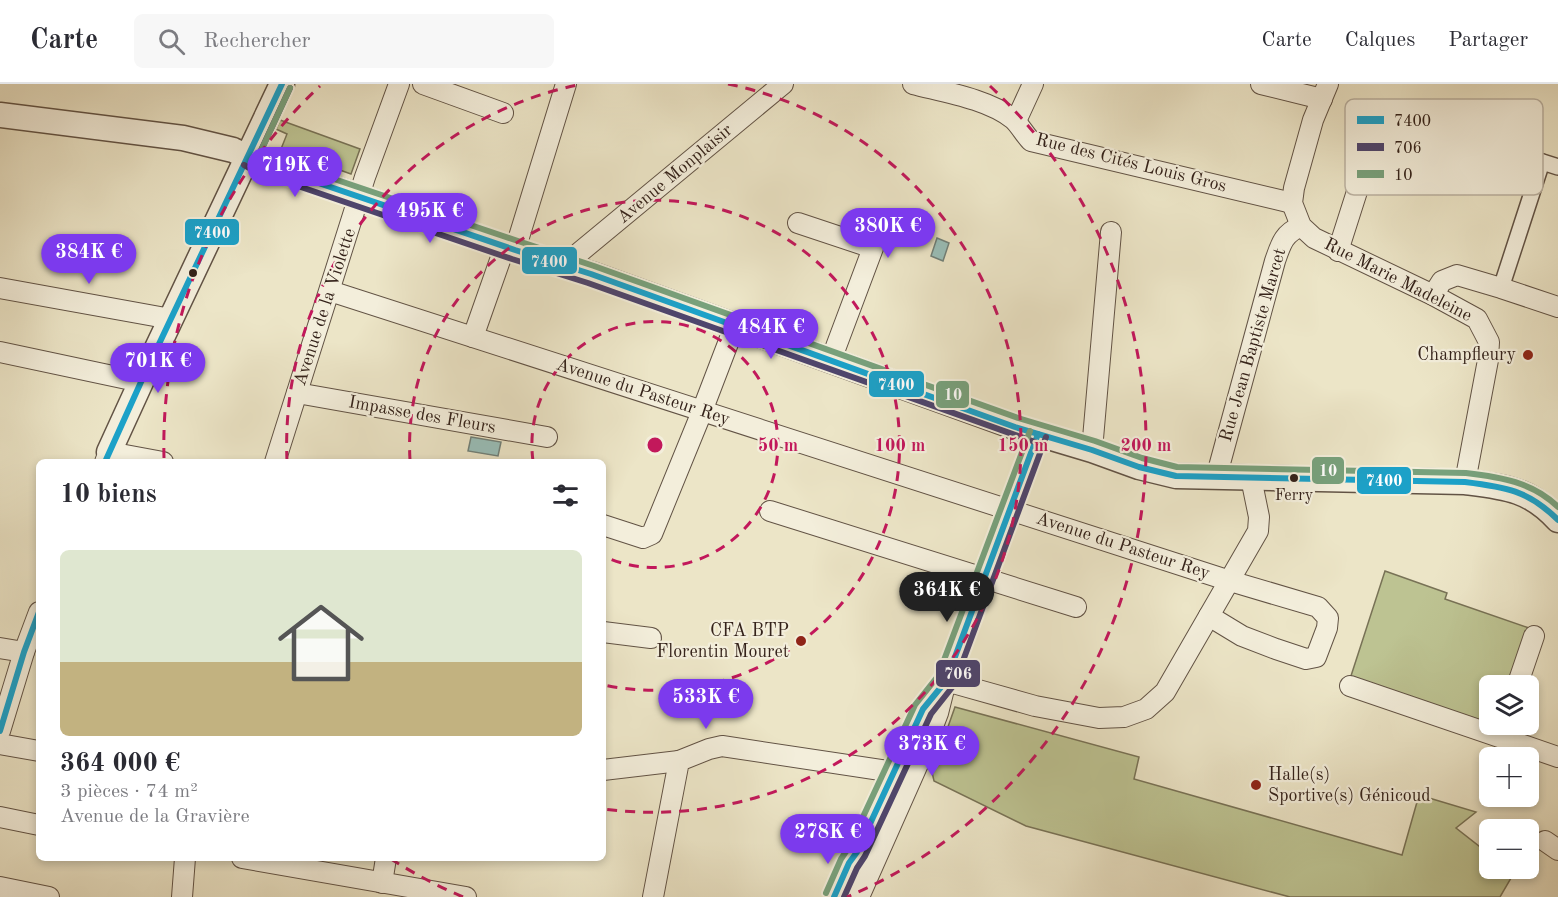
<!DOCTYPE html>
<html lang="fr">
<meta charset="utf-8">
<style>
:root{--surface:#fff;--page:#f7f7f7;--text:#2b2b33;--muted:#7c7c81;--line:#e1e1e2;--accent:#7c3aed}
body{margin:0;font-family:"Old Standard TT",serif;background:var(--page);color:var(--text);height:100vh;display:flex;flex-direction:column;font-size:22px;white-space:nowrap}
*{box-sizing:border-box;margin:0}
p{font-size:20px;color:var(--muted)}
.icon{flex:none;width:33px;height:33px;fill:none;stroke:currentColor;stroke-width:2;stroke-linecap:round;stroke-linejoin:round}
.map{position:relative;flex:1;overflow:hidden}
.side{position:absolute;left:36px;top:375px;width:570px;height:402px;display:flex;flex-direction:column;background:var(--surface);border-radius:9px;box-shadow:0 3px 9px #0003}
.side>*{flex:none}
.controls{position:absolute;left:1479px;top:591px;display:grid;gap:12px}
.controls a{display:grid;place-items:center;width:60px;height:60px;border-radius:9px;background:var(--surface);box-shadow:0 3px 9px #0003;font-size:30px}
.price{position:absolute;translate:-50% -51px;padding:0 14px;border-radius:21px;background:var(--accent);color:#fff;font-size:20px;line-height:39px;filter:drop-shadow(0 2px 3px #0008)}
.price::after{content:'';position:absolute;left:50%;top:36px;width:18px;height:14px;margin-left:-9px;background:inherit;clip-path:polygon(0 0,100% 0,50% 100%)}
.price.active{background:#222;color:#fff}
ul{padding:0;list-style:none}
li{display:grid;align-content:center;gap:12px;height:318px;padding:0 24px}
li span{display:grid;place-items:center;height:186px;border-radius:9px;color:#555}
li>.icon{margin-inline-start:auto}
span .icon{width:108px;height:108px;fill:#fffc;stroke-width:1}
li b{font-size:26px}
h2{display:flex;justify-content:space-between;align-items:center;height:72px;padding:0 24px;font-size:26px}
header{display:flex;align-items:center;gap:36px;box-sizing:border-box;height:84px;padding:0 30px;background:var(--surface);border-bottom:2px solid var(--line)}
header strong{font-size:28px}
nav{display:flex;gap:33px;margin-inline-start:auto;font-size:21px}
.search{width:420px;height:54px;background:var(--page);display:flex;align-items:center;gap:15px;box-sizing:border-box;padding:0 21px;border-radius:9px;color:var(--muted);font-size:22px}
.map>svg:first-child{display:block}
.green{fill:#bdc392;stroke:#787256;stroke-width:1.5}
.water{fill:#99bfb9;stroke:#718079;stroke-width:1.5}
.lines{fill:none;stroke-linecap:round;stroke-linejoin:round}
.pedestrian-casing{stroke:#625345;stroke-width:18}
.minor-casing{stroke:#625345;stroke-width:22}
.tertiary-casing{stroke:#625345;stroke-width:27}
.pedestrian{stroke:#f3eedb;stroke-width:15}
.minor{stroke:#f3eedb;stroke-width:20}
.tertiary{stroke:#f3eedb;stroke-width:24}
.bus-1-casing{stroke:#f3eedb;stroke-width:10}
.bus-2-casing{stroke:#f3eedb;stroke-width:10}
.bus-3-casing{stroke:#f3eedb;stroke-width:10}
.bus-1{stroke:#1ca1c8;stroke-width:6}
.bus-2{stroke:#4e456d;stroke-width:6}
.bus-3{stroke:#78a17c;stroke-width:6}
.ring{fill:none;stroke:#c2185b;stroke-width:3;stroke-dasharray:10 8}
.bus-dot{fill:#34221a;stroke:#f3eedb;stroke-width:2}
.poi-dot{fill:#8f2418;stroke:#f3eedb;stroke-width:2}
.labels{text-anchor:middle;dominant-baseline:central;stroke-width:4.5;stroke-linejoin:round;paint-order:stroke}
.bus-label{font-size:16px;fill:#34221a;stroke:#f3eedb}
.street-label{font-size:18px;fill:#34221a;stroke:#f3eedb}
.poi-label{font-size:18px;fill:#34221a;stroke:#f3eedb;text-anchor:end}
.key{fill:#f3eedb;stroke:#bab1a1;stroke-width:1.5}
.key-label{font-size:16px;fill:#34221a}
.centre{fill:#c2185b;stroke:#f3eedb;stroke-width:3}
.ring-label{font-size:18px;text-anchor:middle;font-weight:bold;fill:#c2185b;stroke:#f3eedb;stroke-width:4.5;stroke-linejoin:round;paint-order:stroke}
.line-badge{stroke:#f3eedb;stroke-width:2}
.badge-label{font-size:16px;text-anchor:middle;font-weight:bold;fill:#fff}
</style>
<header>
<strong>Carte</strong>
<div class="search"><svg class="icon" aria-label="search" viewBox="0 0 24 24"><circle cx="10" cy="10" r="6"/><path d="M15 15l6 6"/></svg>Rechercher</div>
<nav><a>Carte</a><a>Calques</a><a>Partager</a></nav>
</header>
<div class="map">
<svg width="1558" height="813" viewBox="0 0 1558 813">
<rect width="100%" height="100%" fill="#ece5c7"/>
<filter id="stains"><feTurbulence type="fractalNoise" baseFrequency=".00333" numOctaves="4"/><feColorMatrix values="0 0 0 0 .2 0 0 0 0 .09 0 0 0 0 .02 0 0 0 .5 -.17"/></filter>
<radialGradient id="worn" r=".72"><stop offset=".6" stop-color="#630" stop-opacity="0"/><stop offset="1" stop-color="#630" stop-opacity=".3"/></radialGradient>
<!-- green -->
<g class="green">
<polygon points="280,36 360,65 351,90 281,65 287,50 276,45"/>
<polygon points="1385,487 1447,509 1445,515 1529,544 1509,601 1490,602 1490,640 1496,641 1495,644 1349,598"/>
<polygon points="955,623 1139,673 1134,695 1402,771 1419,711 1476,728 1456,744 1489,770 1490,784 1509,785 1514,789 1500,813 1290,813 1026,742 934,697 932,688"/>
</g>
<!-- water -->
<g class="water">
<polygon points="937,154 949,159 943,177 931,172"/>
<polygon points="471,353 501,358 498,372 468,367"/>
</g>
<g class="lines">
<!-- pedestrian casing -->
<g class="pedestrian-casing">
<g id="pedestrian">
<polyline points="1505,66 1558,83"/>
<polyline points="1501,204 1542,78"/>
</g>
</g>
<!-- minor casing -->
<g class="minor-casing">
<g id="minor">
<polyline points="423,0 503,29"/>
<path d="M913,0C944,8 988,15 1013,35C1019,40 1025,51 1031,57L1292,119"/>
<polyline points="1261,0 1322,15"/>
<polyline points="1328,0 1313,36 1294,104 1292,119 1301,142 1314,154 1433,211 1477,235 1489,258 1488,276 1465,398"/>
<polyline points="1016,37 1033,0"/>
<polyline points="798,139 873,164 831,276"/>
<polyline points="515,166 566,0"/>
<polyline points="1338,167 1383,26 1505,66"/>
<polyline points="571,183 580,168 783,0"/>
<polyline points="0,204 171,235"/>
<polyline points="330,207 1230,497 1318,523 1328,534 1327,544 1316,573 1306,575 1276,565 1242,552 1209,532"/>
<polyline points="1433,211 1442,197 1457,191 1501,204 1558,223"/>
<polyline points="473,253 505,162"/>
<polyline points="0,268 141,298"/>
<polyline points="297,309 547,353"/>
<polyline points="1092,366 1111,148"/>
<polyline points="105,378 109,368 163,378"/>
<polyline points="275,378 365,93 399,0"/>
<path d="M1216,394L1275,177C1281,160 1283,150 1301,142"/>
<polyline points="770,427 1076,523"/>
<polyline points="603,441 643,454 652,450 699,335 735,241"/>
<polyline points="603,548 651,554"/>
<polyline points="0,564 24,568"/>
<polyline points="946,597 1035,622 1099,634 1124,633 1146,625 1165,608 1258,447 1259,433 1251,394"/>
<polyline points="1350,602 1558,673"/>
<polyline points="1517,602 1534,552"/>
<polyline points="0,647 24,568 39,528"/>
<polyline points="0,660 39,667"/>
<polyline points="603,686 679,677"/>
<polyline points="0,733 39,741"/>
<polyline points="1545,757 1558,766"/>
<polyline points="242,774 466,813"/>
<polyline points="382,799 386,774"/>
<polyline points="0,803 49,813"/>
<polyline points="182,813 185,774"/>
<polyline points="653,813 679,677 709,665 722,662 894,688"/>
<polyline points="834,813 849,779 857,768 923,625 942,602"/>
<polyline points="859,813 922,671 938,629 946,597 1038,350"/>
</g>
</g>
<!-- tertiary casing -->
<g class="tertiary-casing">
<g id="tertiary">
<path d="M0,31L183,54L233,66L260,79L515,166L591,190L1015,343L1092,366L1139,383L1176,392L1465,398C1505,403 1530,405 1558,436"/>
<polyline points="109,368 141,298 282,0"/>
</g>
</g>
<!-- pedestrian -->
<use href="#pedestrian" class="pedestrian"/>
<!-- minor -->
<use href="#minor" class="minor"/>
<!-- tertiary -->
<use href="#tertiary" class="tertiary"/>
<!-- bus-1 casing -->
<g class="bus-1-casing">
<g id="bus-1">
<path d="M248,73L260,79L515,166L591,190L1015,343L1092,366L1139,383L1176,392L1465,398C1505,403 1528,406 1558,436"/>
<polyline points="105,378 141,298 282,0"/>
<polyline points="0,647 24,568 39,528"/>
<polyline points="834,813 849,779 857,768 923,625 946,597 1038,350"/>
</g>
</g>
<!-- bus-2 casing -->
<g class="bus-2-casing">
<g id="bus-2">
<polyline points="256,77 290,4"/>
<polyline points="244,81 257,88 512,175 588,199 1035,358"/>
<polyline points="844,813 857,784 865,772 931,630 954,601 1046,353"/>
</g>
</g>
<!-- bus-3 casing -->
<g class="bus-3-casing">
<g id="bus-3">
<path d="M290,4L260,69L263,71L518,157L594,182L1018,334L1095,357L1142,374L1177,383L1466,389C1500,393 1533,398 1558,423"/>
<polyline points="826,809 841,775 849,763 915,621 938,592 1030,347"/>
</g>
</g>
<!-- bus-1 -->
<use href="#bus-1" class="bus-1"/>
<!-- bus-2 -->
<use href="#bus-2" class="bus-2"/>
<!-- bus-3 -->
<use href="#bus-3" class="bus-3"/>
</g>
<!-- distance rings -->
<g class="ring">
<path d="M533 377A123 123 0 1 1 603 472"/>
<path d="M410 376A245 245 0 1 1 604 601"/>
<path d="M287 377A368 368 0 0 1 582 0M728 0A368 368 0 0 1 604 725"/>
<path d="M463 813A491 491 0 0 1 391 775M164 374A491 491 0 0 1 320 2M990 2A491 491 0 0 1 847 813"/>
</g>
<!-- markers -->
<g class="bus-dot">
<circle cx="193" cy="189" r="5"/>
<circle cx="1294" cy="394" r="5"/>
</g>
<g class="poi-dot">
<circle cx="1528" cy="271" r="6"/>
<circle cx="801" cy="557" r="6"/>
<circle cx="1256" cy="701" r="6"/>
</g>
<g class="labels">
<!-- bus labels -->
<g class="bus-label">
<text x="1294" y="412">Ferry</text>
</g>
<!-- street labels -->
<g class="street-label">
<text transform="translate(1131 79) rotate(14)">Rue des Cités Louis Gros</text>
<text transform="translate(675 90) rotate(-40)">Avenue Monplaisir</text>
<text transform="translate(1398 196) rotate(27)">Rue Marie Madeleine</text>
<text transform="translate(325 223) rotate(-72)">Avenue de la Violette</text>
<text transform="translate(1253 261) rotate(-74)">Rue Jean Baptiste Marcet</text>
<text transform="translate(643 308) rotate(18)">Avenue du Pasteur Rey</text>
<text transform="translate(422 331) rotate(10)">Impasse des Fleurs</text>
<text transform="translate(1123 462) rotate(18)">Avenue du Pasteur Rey</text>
</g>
<!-- poi labels -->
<g class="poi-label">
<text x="1516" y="271">Champfleury</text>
<text x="789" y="547">CFA BTP<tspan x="789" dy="21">Florentin Mouret</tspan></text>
<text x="1268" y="691" text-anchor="start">Halle(s)<tspan x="1268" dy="21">Sportive(s) Génicoud</tspan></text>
</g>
</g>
<!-- legend -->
<rect x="1345" y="15" width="198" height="96" rx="9" class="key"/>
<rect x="1357" y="32" width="27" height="8" fill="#1ca1c8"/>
<rect x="1357" y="59" width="27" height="8" fill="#4e456d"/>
<rect x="1357" y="86" width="27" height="8" fill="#78a17c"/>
<g class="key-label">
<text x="1394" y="42">7400</text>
<text x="1394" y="69">706</text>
<text x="1394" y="96">10</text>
</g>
<circle cx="655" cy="361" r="9" class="centre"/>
<g class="ring-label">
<text x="778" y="367">50 m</text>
<text x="900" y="367">100 m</text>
<text x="1023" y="367">150 m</text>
<text x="1146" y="367">200 m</text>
</g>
<g class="line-badge">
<rect x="184" y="134" width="56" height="28" rx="6" fill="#1ca1c8"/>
<rect x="521" y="162" width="57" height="29" rx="6" fill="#1ca1c8"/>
<rect x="868" y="286" width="57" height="28" rx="6" fill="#1ca1c8"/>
<rect x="935" y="296" width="35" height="29" rx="6" fill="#78a17c"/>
<rect x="1311" y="372" width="34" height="29" rx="6" fill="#78a17c"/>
<rect x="1356" y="382" width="56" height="29" rx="6" fill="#1ca1c8"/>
<rect x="935" y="575" width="46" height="29" rx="6" fill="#4e456d"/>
</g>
<g class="badge-label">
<text x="212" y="154">7400</text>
<text x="549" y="183">7400</text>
<text x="896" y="306">7400</text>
<text x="953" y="316">10</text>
<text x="1328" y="392">10</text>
<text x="1384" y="402">7400</text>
<text x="958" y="595">706</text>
</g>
<rect width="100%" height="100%" filter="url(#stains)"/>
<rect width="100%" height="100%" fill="url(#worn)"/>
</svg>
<div class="controls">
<a><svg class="icon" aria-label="layers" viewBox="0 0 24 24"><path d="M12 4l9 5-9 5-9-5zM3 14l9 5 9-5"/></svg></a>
<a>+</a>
<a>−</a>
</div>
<b class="price" style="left:295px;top:114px">719K €</b>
<b class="price" style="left:430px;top:160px">495K €</b>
<b class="price" style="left:888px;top:175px">380K €</b>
<b class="price" style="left:89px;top:201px">384K €</b>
<b class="price" style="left:771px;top:276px">484K €</b>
<b class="price" style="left:158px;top:310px">701K €</b>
<b class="price active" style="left:947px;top:539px">364K €</b>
<b class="price" style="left:706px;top:646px">533K €</b>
<b class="price" style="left:932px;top:693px">373K €</b>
<b class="price" style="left:828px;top:781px">278K €</b>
<section class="side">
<h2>10 biens<svg class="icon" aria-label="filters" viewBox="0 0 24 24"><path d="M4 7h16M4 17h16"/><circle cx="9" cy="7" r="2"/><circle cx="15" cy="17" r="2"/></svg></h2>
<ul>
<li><span style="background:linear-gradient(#dfe7d0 60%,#c2b280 0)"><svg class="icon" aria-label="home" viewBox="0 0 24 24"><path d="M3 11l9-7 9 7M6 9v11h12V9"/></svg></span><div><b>364 000 €</b><p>3 pièces · 74 m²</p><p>Avenue de la Gravière</p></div></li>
</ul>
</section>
</div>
